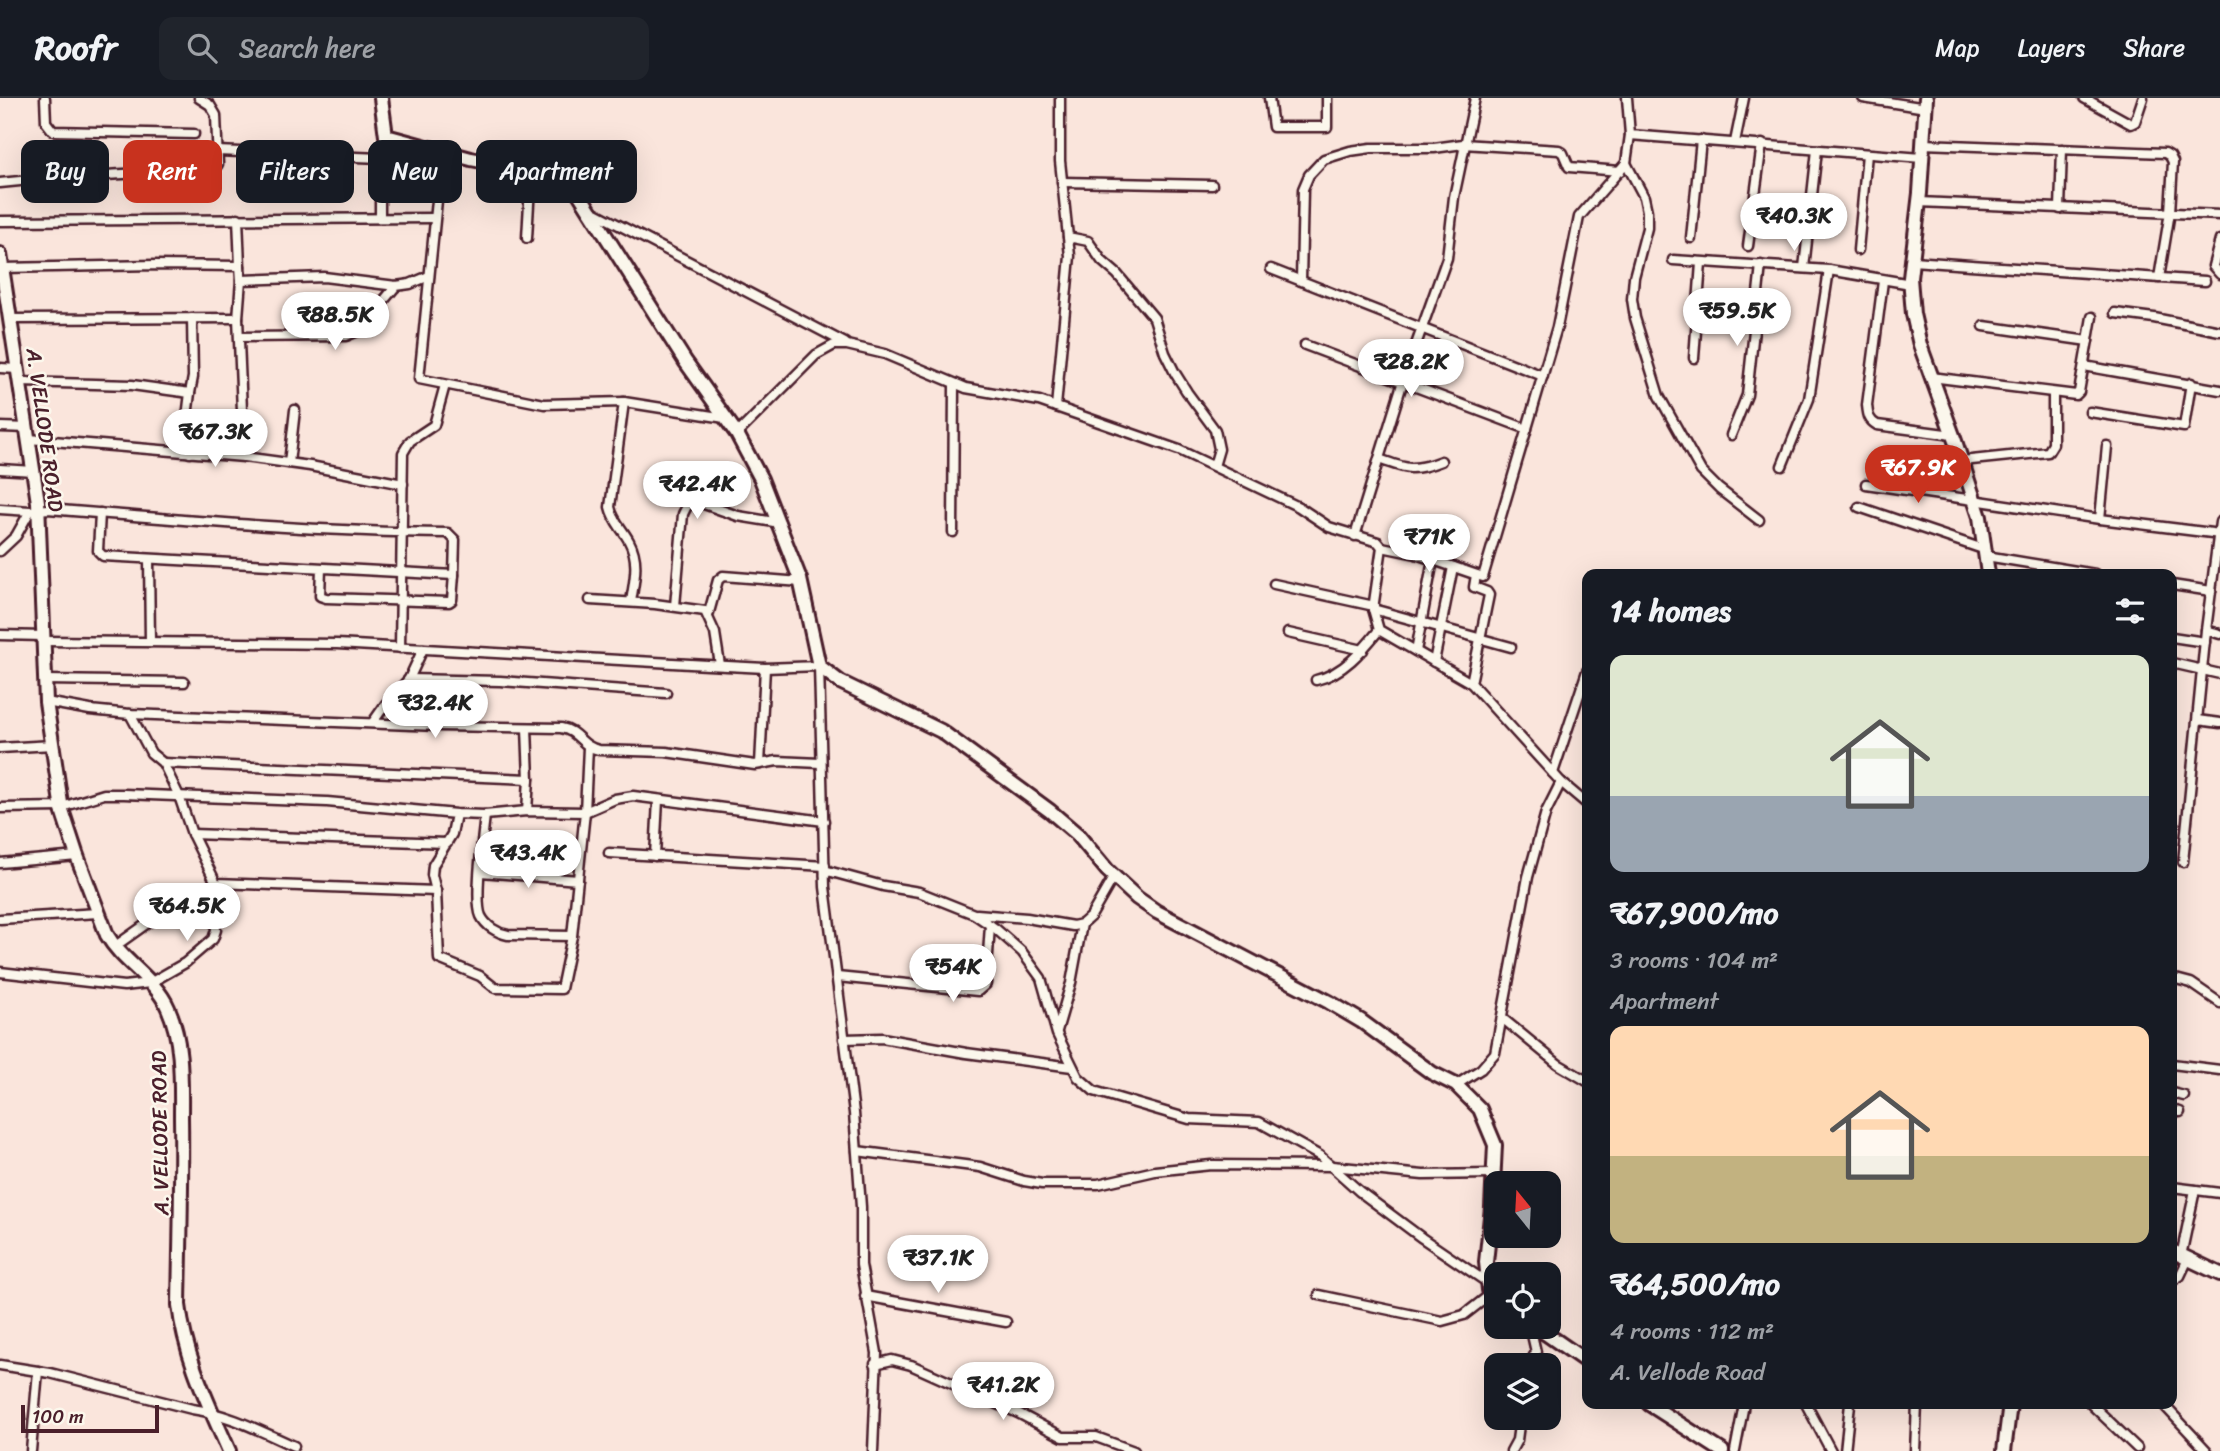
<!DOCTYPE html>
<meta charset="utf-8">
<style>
:root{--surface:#171b24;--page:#20242c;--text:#f1f3f6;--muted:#9ea1a6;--line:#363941;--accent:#c8321e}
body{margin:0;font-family:Sriracha,sans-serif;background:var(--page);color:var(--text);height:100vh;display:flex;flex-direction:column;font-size:26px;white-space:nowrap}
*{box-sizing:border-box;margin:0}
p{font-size:23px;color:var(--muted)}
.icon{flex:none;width:38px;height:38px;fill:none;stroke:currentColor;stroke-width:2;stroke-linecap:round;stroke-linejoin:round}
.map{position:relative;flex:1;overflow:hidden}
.sheet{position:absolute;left:1582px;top:471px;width:595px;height:840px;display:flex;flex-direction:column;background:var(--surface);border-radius:14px;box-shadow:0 7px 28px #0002}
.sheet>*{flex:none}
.banner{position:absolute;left:21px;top:42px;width:665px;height:63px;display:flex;gap:14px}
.needle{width:46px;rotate:342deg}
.controls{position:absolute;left:1484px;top:1073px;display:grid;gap:14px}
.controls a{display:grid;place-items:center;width:77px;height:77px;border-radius:14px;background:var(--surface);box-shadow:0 7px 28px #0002;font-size:35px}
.scale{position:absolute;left:21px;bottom:18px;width:138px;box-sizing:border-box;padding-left:7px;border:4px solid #4a1f2b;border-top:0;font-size:19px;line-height:24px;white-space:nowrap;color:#4a1f2b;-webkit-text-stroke:5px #fbf7ec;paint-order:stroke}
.price{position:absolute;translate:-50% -60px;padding:0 16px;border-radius:24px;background:#fff;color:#222;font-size:23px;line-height:46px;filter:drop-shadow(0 2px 4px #0008)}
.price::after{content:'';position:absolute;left:50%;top:42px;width:21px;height:16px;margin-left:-10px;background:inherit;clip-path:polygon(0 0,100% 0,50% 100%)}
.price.current{background:var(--accent);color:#fff}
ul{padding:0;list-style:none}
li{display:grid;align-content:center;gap:14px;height:371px;padding:0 28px}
li span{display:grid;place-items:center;height:217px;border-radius:14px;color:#555}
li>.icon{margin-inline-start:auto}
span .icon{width:126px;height:126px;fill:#fffc;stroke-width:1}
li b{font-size:30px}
h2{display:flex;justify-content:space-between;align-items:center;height:84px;padding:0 28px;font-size:30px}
.chip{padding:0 24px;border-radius:14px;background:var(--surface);box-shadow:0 7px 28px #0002;font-size:24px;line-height:63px}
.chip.current{background:var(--accent);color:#fff}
header{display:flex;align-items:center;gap:42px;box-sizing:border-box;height:98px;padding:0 35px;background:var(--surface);border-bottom:2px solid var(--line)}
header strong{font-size:33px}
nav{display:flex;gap:38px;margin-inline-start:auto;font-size:24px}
.search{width:490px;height:63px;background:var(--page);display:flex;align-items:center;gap:18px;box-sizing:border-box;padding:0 24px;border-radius:14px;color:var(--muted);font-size:26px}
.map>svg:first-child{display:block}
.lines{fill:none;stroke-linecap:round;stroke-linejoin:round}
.street-casing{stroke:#4a1f2b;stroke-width:13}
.secondary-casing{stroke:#4a1f2b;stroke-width:18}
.street{stroke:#fbf7ec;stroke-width:8}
.secondary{stroke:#fbf7ec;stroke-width:12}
.labels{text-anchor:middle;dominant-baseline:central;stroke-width:5;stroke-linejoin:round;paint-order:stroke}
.street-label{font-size:21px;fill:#4a1f2b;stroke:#fbf7ec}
</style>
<header>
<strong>Roofr</strong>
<div class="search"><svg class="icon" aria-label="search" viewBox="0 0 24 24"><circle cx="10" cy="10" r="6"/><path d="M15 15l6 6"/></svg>Search here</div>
<nav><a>Map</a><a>Layers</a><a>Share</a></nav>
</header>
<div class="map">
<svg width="2220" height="1353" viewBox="0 0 2220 1353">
<rect width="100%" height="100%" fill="#fae5dc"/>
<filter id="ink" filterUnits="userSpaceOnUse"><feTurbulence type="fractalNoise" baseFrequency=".0143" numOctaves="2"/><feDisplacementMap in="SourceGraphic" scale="14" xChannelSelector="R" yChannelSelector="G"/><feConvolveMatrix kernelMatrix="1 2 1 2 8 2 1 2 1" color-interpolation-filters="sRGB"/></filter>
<g filter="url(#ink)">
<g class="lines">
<!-- street casing -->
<g class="street-casing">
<g id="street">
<polyline points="45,0 46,24 53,33 194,36"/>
<polyline points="1269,0 1273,29 1327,29 1327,0"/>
<polyline points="1627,0 1630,37 1922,60"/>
<polyline points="1863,0 1926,10"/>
<polyline points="2084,0 2131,26 2135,24 2143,0"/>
<polyline points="1735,44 1744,0"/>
<polyline points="1923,46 2165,55 2170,58 2173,64 2170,114 2159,180"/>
<polyline points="217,53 380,60 386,38"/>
<polyline points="442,53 419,281 544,306 624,304 725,320"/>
<polyline points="380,60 380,119"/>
<polyline points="1626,65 1644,99 1647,113 1647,130 1634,179 1632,201 1635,220 1659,298 1701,373 1719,391 1759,422"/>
<polyline points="1062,84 1212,87"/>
<polyline points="0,85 50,80 215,71 218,66 216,17 210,7 199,0"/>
<polyline points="1919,104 2220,117"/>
<polyline points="2060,111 2062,51"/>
<polyline points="592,113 845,245"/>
<polyline points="238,120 240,168"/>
<polyline points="0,123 434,120"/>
<polyline points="1068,139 1088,143 1102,163 1117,176 1154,220 1165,255 1175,275 1187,294 1215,332 1219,351 1214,368"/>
<polyline points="527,140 531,71"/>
<polyline points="1691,140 1701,42"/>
<polyline points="2220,142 2213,168 2220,176"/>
<polyline points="1748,148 1762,46"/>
<polyline points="1858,152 1867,56"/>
<polyline points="1673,162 1829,172 1911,186"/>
<polyline points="1912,163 2205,183"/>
<polyline points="2,170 156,167 240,168 241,182 324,179 396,188 410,186 429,178"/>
<polyline points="1804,170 1817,52"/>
<polyline points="1271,171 1543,278"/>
<polyline points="241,182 238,220 244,359"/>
<polyline points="1301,183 1303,91 1309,77 1324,61 1350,53 1371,50 1434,50 1463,46 1559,52 1563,55 1569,69 1620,73"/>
<path d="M1883,183L1867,307C1868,316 1868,322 1877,327L1953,337"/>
<polyline points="2115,215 2154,220 2220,233"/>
<polyline points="10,221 238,220"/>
<polyline points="1984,228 2088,243"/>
<polyline points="240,239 346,238 358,233 396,188"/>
<polyline points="1305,247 1527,331"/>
<polyline points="1694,260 1701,165"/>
<polyline points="2084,268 2220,292"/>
<polyline points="0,270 18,271"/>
<polyline points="1931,279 2076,297 2079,294 2092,219"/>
<polyline points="20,284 132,287 190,295 186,327 190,355"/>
<polyline points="190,295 193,279 192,220"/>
<path d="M624,304L610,409C613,423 622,430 629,443C640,463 634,483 631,504"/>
<polyline points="1056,309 1070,158 1060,63 1060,0"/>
<polyline points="2090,314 2184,329 2191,285"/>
<polyline points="0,329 28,330"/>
<polyline points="737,336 816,257 834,247 847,247 885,256 966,290 1039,303 1179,352 1299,409 1329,429 1378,444 1382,449 1373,511 1379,532 1471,585 1561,684 1587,706"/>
<polyline points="1731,337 1747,297 1761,167"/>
<polyline points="29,341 244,359 310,368 403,386"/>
<path d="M1379,361C1406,371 1413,374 1441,363"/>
<polyline points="1962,363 2048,354 2053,346 2053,296"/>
<polyline points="289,365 295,312"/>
<polyline points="1782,368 1809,301 1829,172"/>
<polyline points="0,371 34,373"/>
<polyline points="1866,386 2100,421 2107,348"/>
<polyline points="1859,409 1986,452"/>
<polyline points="0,411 30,413"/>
<polyline points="100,415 98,453 103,458 454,477 452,502 449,504 326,500 320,498 321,470"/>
<polyline points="2100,421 2220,436"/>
<polyline points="953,434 954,286"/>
<polyline points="1355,438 1403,283 1447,160 1454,99 1475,0"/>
<polyline points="1382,449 1416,456 1483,479 1557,229 1579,119 1626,65 1630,37"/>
<path d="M0,453L16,438L30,413L48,411C181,422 315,434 448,435L455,442L454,477"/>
<polyline points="1986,458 2095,476"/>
<polyline points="149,461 150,544"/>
<polyline points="1274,486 1374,508"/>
<polyline points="2172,487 2211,493"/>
<polyline points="590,502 655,506 705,513 715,535 720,567"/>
<polyline points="675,508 683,416 687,408 694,404 704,406 738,418 780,425"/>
<polyline points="1373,511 1511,549"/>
<polyline points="708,518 718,482 723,478 801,484"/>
<polyline points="2206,532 2220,536"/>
<polyline points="1288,535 1363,552"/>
<polyline points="0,537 44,538"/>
<polyline points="2172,539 2205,544"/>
<polyline points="44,543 337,546 708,567 765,570 819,568 825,789 854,1015 861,1109 861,1167 877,1255 873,1353"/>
<polyline points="400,550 403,355 410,343 434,327 445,287"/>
<polyline points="1416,553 1433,462"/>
<polyline points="1434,564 1453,469"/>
<polyline points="2172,565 2220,576"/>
<polyline points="409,581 500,583 666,595"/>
<polyline points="45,582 184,584"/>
<path d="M1316,582C1343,576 1362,553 1379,532"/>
<polyline points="1471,585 1489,497 1487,494 1474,489 1476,477"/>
<path d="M46,604L90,612L130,616L438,628L561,630C579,633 580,648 599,652L666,654L755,667L777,663L820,665"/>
<polyline points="130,616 151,655 163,665 179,698 192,736 216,785 436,793"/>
<polyline points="2198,622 2220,625"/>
<polyline points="373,624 385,607 409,581 423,551"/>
<polyline points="527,630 529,681 527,713"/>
<polyline points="588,649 585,714 615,701 633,698 824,723"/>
<polyline points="0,650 53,647"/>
<polyline points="163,665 529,681"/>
<polyline points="760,666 765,570"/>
<polyline points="1553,675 1587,573"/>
<polyline points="0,710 62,709 104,696 124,696 327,704 456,716 485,717 527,713 585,714 572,838 561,891 495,890 480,878 439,861 436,793 432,777 433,767 452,736 456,716"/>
<path d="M485,717C483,737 474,802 481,818C486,828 497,835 508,837L572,838"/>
<polyline points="192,736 447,745"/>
<polyline points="609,755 825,768"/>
<polyline points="655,758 658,702"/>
<polyline points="2183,764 2206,532 2220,424"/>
<polyline points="0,765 77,758"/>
<polyline points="481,774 578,782"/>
<polyline points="825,777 828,773 883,788 919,794 974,816 996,831 1022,854 1041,880 1057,936 1078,979 1094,993 1189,1021 1259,1024 1320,1058 1359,1093 1422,1140 1488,1185"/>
<polyline points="977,816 1027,820 1073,828 1082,826 1091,818 1114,778"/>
<polyline points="0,821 98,815"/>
<polyline points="114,849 159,817 216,785"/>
<polyline points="0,874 124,888 150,885 185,865 213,841 216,832 215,823 196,797"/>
<polyline points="837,879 978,893 986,886 990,827"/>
<polyline points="2172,880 2191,885 2220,905"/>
<polyline points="1502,920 1558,966 1587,983"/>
<polyline points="1057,933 1071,885 1082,826"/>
<polyline points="844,941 882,940 966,955 1072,969"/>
<polyline points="2172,966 2220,972"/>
<polyline points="1456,987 1481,971 1495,955 1528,779 1546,714 1561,684"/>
<polyline points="2172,995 2184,998"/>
<polyline points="2172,1012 2180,1014"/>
<polyline points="857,1053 980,1069 1024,1083 1042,1086 1098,1086 1155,1073 1211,1067 1332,1068 1423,1077 1493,1076"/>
<polyline points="2172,1089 2220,1095"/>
<polyline points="2181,1158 2195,1092"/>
<polyline points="2172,1183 2180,1178 2188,1161"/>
<polyline points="1319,1197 1442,1223 1464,1217 1491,1196"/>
<polyline points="865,1198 1006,1224"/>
<polyline points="875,1266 892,1262 911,1267 1018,1315 1063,1339 1096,1339 1134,1353"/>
<path d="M0,1267L50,1275L192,1311C229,1316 260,1333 294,1348"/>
<polyline points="1529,1267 1536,1254 1530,1228"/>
<polyline points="1806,1306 1831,1353"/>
<polyline points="2091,1306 2137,1350"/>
<polyline points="2163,1306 2207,1353"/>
<polyline points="31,1353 38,1273"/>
<polyline points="1511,1353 1517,1342 1520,1320"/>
<polyline points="1735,1353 1744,1306"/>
<polyline points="1845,1353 1850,1306"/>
<polyline points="1915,1353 1917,1306"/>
</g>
</g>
<!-- secondary casing -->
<g class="secondary-casing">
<g id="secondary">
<polyline points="381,0 386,38 471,61 560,78 573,86 685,263 737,336 761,381 800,481 819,568 840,584 941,633 1050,713 1077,736 1107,772 1137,800 1157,814 1329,904 1361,923 1432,975 1456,987 1480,1011 1495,1047 1492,1109 1486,1164 1489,1192 1496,1203"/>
<polyline points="1926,0 1920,95 1910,180 1913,216 1920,247 1955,343 1980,419 1988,476"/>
<path d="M0,156L38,404L46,604L62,712L77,758L107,837C123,865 155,880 168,910C183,943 181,985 181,1020C182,1082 180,1144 179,1207C185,1259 208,1305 229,1353"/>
<polyline points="2172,1153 2220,1176"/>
<polyline points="1535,1228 1587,1264"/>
<polyline points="1649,1306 1722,1353"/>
<polyline points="2004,1353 2010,1306"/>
</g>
</g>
<!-- street -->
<use href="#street" class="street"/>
<!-- secondary -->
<use href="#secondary" class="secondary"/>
</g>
</g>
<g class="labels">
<!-- street labels -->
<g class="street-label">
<text transform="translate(45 332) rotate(82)">A. VELLODE ROAD</text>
<text transform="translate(160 1035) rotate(-91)">A. VELLODE ROAD</text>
</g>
</g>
</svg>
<div class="controls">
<a><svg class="needle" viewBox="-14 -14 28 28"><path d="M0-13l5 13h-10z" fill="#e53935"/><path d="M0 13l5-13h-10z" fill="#9ea1a6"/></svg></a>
<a><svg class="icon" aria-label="locate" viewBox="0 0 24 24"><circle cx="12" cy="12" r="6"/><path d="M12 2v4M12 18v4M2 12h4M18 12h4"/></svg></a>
<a><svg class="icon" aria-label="layers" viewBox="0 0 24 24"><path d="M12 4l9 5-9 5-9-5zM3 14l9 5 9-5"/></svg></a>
</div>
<div class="scale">100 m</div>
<b class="price" style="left:1794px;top:155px">₹40.3K</b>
<b class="price" style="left:1737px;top:250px">₹59.5K</b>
<b class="price" style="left:335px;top:254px">₹88.5K</b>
<b class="price" style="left:1411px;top:301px">₹28.2K</b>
<b class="price" style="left:215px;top:371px">₹67.3K</b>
<b class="price current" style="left:1918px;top:407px">₹67.9K</b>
<b class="price" style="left:697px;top:423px">₹42.4K</b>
<b class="price" style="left:1429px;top:476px">₹71K</b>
<b class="price" style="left:435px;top:642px">₹32.4K</b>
<b class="price" style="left:528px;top:792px">₹43.4K</b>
<b class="price" style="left:187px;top:845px">₹64.5K</b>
<b class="price" style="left:953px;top:906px">₹54K</b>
<b class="price" style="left:938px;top:1197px">₹37.1K</b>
<b class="price" style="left:1003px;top:1324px">₹41.2K</b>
<div class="banner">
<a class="chip">Buy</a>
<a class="chip current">Rent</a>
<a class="chip">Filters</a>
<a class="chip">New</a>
<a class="chip">Apartment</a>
</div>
<section class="sheet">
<h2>14 homes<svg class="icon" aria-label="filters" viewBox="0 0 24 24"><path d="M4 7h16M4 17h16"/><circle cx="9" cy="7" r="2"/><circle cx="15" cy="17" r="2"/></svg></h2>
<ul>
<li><span style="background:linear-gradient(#dfe7d0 65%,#9aa5b1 0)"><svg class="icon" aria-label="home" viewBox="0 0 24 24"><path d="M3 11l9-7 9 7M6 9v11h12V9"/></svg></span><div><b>₹67,900/mo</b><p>3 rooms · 104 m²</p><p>Apartment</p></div></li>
<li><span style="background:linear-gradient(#ffd9b3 60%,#c2b280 0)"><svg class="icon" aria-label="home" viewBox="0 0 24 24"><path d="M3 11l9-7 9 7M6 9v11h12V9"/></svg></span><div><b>₹64,500/mo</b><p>4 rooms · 112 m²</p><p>A. Vellode Road</p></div></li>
</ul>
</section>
</div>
